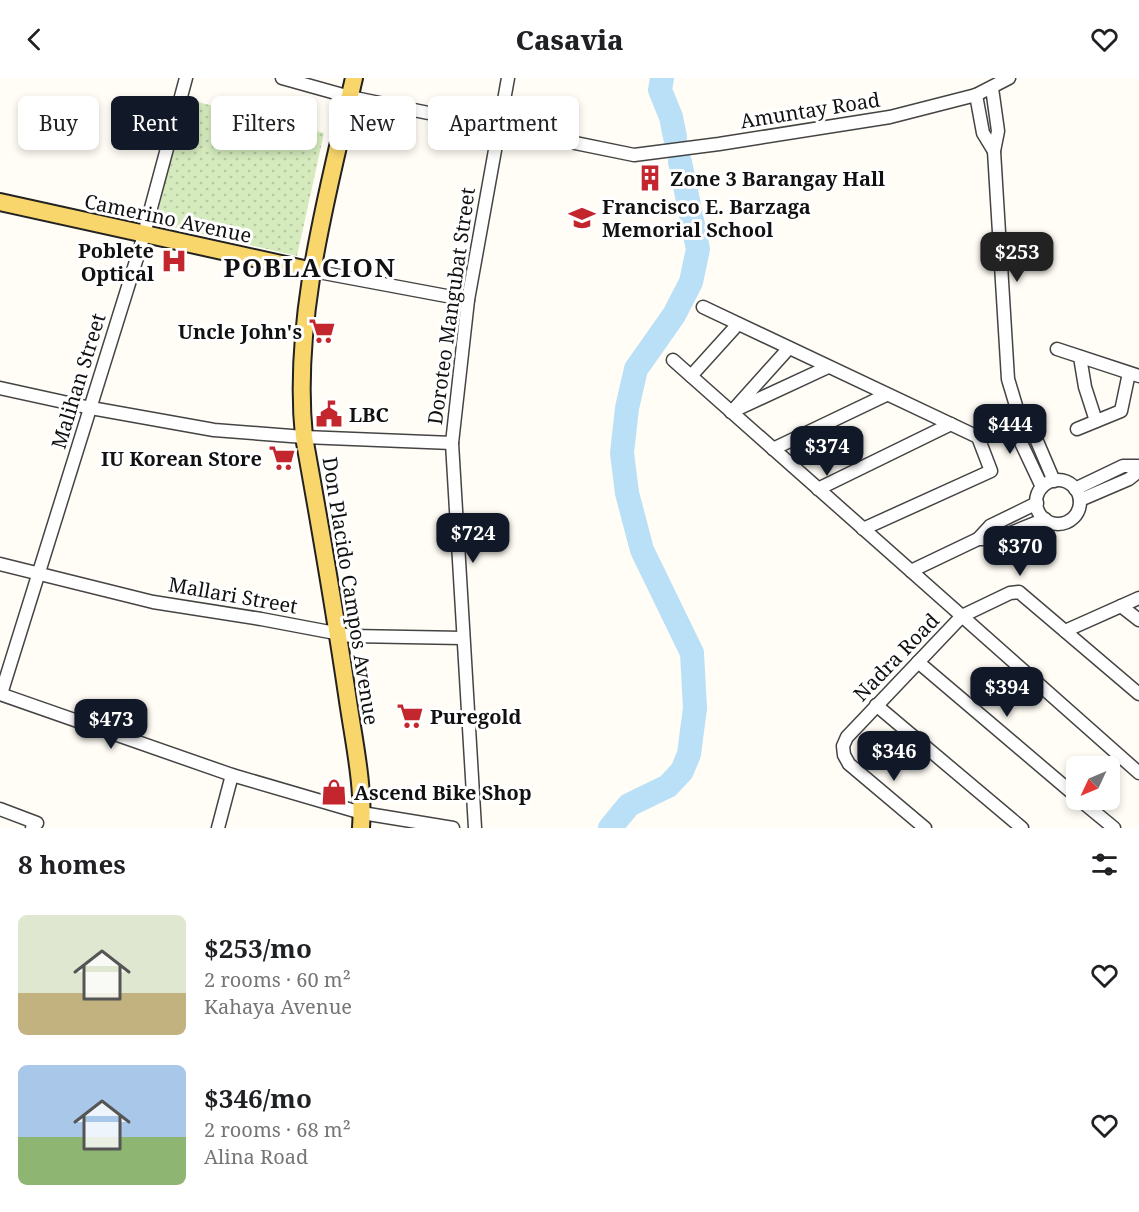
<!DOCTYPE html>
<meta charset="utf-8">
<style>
:root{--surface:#fff;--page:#f6f6f6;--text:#202124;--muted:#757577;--accent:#111827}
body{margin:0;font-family:"Noto Serif",serif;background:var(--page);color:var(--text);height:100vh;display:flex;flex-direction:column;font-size:22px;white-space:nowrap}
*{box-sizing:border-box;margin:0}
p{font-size:20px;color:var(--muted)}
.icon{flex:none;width:33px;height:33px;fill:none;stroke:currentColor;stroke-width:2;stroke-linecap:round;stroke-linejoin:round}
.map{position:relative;height:750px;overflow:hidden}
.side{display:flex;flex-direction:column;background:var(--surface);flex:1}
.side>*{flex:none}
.top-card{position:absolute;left:18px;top:18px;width:600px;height:54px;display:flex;gap:12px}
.needle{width:39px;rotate:226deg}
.fabs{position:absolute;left:1066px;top:678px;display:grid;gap:12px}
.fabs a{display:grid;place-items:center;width:54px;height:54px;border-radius:9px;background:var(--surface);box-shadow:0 3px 9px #0003;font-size:30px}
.price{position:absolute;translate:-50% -51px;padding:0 14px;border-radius:12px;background:var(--accent);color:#fff;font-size:20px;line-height:39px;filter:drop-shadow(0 2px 3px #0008)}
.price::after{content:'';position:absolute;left:50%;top:36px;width:18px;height:14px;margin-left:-9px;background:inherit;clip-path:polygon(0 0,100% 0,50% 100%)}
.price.selected{background:#222;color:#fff}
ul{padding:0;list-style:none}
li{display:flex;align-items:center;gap:18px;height:150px;padding:0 18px}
li span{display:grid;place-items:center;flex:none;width:168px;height:120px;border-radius:9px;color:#555}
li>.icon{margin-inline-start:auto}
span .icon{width:72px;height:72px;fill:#fffc;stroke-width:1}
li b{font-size:26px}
h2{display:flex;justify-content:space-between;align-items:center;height:72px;padding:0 18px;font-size:26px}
.pill{padding:0 21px;border-radius:9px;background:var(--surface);box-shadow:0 3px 9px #0003;font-size:21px;line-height:54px}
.pill.selected{background:var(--accent);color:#fff}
header{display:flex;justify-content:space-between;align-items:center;height:78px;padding:0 18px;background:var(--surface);font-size:27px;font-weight:800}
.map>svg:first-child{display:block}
.park{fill:url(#park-dots)}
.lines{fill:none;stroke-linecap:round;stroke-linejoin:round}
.river{stroke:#b9e0f7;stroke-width:24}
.minor-casing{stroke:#444;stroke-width:15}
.major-casing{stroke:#222;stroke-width:20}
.minor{stroke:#fff;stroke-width:12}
.major{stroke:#f9d66b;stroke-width:16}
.labels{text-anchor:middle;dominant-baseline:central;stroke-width:6;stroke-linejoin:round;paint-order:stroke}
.street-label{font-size:20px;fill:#111;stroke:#fff}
.poi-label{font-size:20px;font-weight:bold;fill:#111;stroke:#fff;text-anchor:start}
.district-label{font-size:26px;font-weight:bold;letter-spacing:1.5px;fill:#111;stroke:#fff}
</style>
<header><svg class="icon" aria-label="back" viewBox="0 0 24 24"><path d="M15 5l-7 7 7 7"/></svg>Casavia<svg class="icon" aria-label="heart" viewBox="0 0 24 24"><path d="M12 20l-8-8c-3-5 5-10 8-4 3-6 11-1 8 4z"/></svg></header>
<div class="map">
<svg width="1139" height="750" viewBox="0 0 1139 750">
<defs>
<pattern id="park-dots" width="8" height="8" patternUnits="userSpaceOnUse" patternTransform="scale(1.5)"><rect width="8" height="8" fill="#d5ebbd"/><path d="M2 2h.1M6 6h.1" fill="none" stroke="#b6c8a1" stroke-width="1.8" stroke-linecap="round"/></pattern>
</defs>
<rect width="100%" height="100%" fill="#fffdf5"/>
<!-- park -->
<polygon class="park" points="185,21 324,55 297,178 167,148 161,144 157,138"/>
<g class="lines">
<!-- river -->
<g class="river">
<polyline points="662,0 660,12 671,39 675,59"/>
<polyline points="610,750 629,727 668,708 682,693 689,676 695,630 692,575 642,472 627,415 622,375 627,330 636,291 674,237 691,204 698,171 680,84"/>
</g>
<!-- minor casing -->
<g class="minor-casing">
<g id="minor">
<polyline points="282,0 350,19 634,77 719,66 890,39 976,17 1009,0"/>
<polyline points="992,10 998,53 994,73 1008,301 1020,341 1016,354 1042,409"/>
<polyline points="976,17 983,55 994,73"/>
<polyline points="313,193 468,222"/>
<polyline points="703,229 978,359 991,393 863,451"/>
<polyline points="1057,271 1139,298"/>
<polyline points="1080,279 1085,309 1096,343"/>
<polyline points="673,282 1139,695"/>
<polyline points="691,298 738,246"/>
<polyline points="0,310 91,330 214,352 304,359 452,365"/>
<polyline points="736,329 789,270"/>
<polyline points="731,334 828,289"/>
<polyline points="1020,341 1031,349 1054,403"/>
<polyline points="1077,351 1121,333 1129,295"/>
<polyline points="773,371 886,317"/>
<circle cx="1058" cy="424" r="22"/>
<polyline points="818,411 951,346"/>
<polyline points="1075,411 1123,388 1139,388"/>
<polyline points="1080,422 1129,401 1139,393"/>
<polyline points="978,461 990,448 1037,425"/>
<polyline points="0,486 153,524 261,541 351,558 463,560"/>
<polyline points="911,493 978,461 996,461 1045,441"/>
<polyline points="1121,528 1139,542"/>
<polyline points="1065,553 1139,520"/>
<polyline points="918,584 1077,719"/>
<polyline points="0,616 232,697 362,735 453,750"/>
<polyline points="1,616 141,167 186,0"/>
<polyline points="876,627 1022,750"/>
<polyline points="1080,722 1114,750"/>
<polyline points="0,731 37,745 32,750"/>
<polyline points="218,750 232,697"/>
<polyline points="475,750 452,365 468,222 508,0"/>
<polyline points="925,750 849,686 844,677 843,668 847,659 962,538 1010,515 1019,514 1139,616"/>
</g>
</g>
<!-- major casing -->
<g class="major-casing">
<g id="major">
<path d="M354,0C328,114 292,241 304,359C320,447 335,535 348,623C354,664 364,709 361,750"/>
<polyline points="0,124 313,193"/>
</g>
</g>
<!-- minor -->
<use href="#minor" class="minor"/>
<!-- major -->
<use href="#major" class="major"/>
</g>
<!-- icons -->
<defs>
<g id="building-bare" transform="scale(2.07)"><path d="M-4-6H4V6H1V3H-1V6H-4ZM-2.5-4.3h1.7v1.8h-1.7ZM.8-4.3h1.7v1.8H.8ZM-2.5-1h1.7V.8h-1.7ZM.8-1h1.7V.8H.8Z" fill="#c4262e" stroke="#fff" stroke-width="2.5" paint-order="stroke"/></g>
<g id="school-bare" transform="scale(2.07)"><path d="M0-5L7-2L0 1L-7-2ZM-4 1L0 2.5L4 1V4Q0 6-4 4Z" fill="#c4262e" stroke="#fff" stroke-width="2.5" paint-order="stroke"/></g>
<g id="hospital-bare" transform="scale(2.07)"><path d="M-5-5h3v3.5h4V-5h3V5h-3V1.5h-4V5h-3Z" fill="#c4262e" stroke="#fff" stroke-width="2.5" paint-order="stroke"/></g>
<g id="supermarket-bare" transform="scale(2.07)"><path d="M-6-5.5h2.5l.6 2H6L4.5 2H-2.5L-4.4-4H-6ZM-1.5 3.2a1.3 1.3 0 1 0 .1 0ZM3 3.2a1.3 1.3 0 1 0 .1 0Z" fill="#c4262e" stroke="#fff" stroke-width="2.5" paint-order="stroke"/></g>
<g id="civic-bare" transform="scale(2.07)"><path d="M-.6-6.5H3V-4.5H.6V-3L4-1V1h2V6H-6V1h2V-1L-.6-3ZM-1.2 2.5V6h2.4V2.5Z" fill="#c4262e" stroke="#fff" stroke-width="2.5" paint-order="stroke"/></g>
<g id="shop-bare" transform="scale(2.07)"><path d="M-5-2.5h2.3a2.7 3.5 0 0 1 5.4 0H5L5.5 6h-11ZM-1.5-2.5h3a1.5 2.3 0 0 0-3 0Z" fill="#c4262e" stroke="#fff" stroke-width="2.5" paint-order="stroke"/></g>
</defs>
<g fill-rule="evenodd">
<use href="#building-bare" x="650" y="100"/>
<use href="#school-bare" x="582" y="140"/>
<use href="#hospital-bare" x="174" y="183"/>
<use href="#supermarket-bare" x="322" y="253"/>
<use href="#civic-bare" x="329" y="336"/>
<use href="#supermarket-bare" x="282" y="380"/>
<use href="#supermarket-bare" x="410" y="638"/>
<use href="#shop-bare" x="334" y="714"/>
</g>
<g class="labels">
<!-- street labels -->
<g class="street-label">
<text transform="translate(810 32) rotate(-9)">Amuntay Road</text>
<text transform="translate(168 140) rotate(12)">Camerino Avenue</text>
<text transform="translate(451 228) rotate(-82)">Doroteo Mangubat Street</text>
<text transform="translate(78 303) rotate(-73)">Malihan Street</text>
<text transform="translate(351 513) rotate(81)">Don Placido Campos Avenue</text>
<text transform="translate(233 517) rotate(10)">Mallari Street</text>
<text transform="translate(896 579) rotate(-46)">Nadra Road</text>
</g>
<!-- poi labels -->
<g class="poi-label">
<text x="670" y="100">Zone 3 Barangay Hall</text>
<text x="602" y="128">Francisco E. Barzaga<tspan x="602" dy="23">Memorial School</tspan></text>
<text x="154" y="172" text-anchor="end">Poblete<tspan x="154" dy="23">Optical</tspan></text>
<text x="302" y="253" text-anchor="end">Uncle John's</text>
<text x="349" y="336">LBC</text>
<text x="262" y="380" text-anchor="end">IU Korean Store</text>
<text x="430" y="638">Puregold</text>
<text x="354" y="714">Ascend Bike Shop</text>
</g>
<!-- district labels -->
<g class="district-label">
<text x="310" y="189">POBLACION</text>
</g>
</g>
</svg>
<div class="fabs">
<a><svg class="needle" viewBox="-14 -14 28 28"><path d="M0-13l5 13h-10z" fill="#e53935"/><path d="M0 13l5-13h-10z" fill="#757577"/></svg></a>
</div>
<b class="price selected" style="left:1017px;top:205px">$253</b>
<b class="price" style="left:1010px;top:377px">$444</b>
<b class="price" style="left:827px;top:399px">$374</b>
<b class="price" style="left:473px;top:486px">$724</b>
<b class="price" style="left:1020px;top:499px">$370</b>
<b class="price" style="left:1007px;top:640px">$394</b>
<b class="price" style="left:111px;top:672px">$473</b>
<b class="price" style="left:894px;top:704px">$346</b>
<div class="top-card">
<a class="pill">Buy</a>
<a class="pill selected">Rent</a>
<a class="pill">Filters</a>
<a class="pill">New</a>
<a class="pill">Apartment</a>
</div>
</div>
<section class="side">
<h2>8 homes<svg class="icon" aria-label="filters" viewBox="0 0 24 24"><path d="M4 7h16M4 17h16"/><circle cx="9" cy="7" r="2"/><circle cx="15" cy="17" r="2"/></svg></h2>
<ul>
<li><span style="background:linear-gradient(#dfe7d0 65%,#c2b280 0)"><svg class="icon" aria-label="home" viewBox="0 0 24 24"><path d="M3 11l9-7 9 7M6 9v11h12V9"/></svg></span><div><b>$253/mo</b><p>2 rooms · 60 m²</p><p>Kahaya Avenue</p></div><svg class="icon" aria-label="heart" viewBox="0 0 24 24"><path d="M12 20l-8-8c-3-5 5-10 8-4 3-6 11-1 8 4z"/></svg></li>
<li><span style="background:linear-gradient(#a9c7e8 60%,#8fb573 0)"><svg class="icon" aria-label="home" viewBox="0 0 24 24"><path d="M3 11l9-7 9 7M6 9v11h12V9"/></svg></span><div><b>$346/mo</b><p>2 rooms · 68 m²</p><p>Alina Road</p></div><svg class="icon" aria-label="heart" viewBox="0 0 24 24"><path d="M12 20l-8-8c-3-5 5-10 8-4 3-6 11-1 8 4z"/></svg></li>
</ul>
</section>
